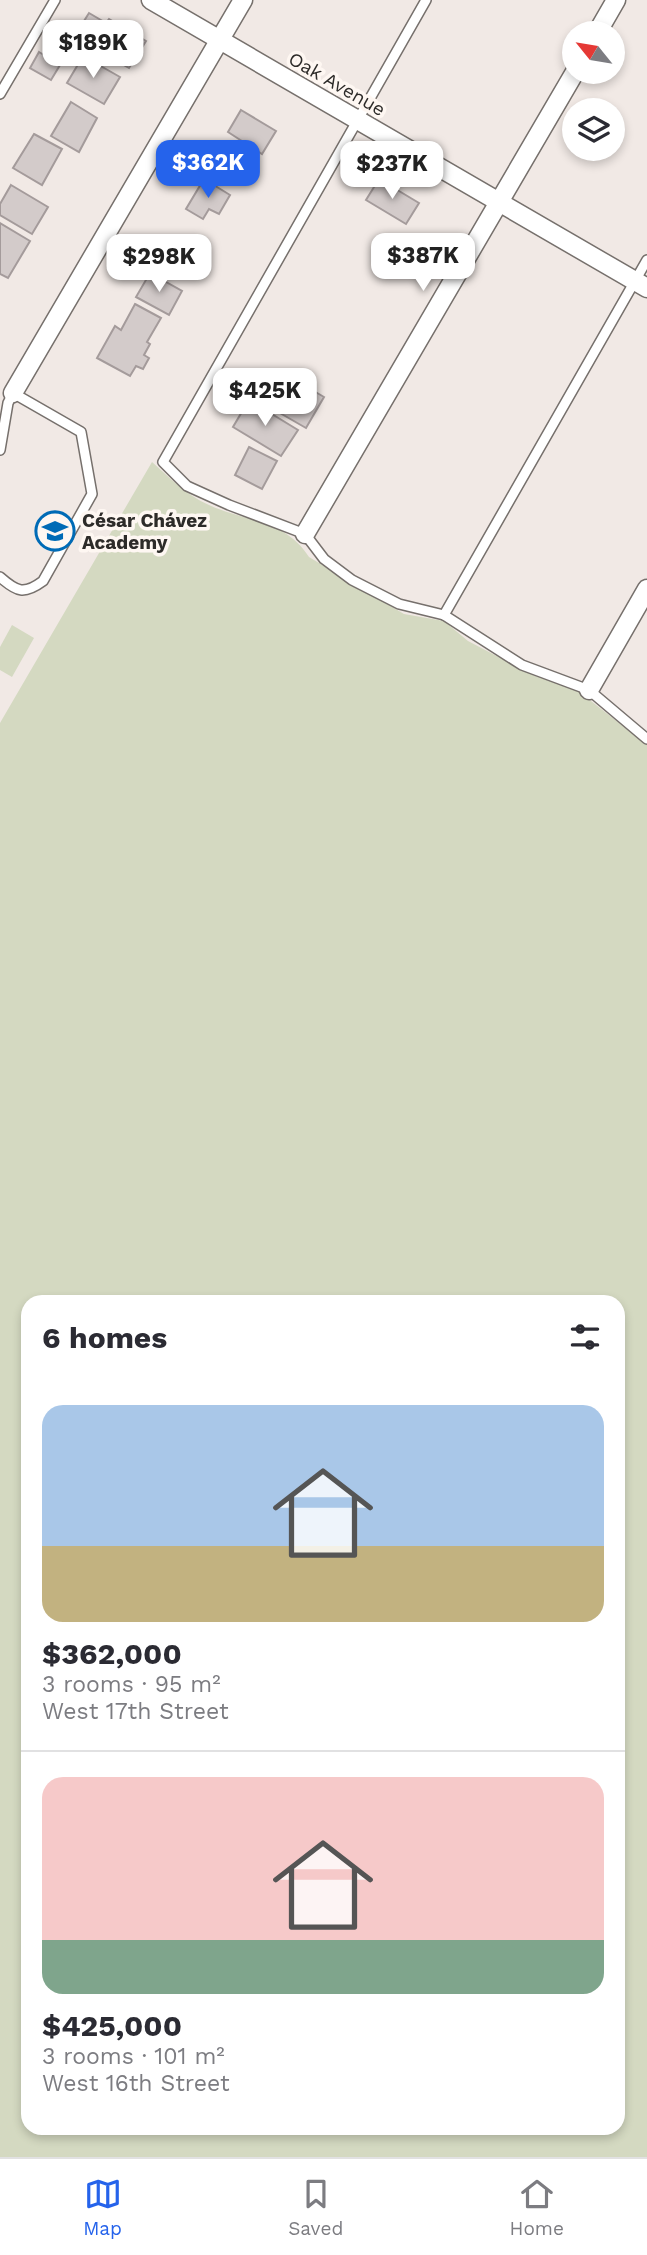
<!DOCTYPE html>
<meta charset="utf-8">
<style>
:root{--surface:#fff;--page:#f2f2f3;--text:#2b2b33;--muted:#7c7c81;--line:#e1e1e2;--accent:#2563eb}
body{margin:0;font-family:"Work Sans",sans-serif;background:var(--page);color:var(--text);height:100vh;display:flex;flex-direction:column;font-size:26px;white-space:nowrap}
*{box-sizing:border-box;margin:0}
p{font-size:23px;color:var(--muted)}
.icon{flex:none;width:38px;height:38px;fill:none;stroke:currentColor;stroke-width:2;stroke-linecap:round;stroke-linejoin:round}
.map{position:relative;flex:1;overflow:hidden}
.side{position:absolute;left:21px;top:1295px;width:604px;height:840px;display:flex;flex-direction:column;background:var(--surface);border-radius:21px;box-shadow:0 4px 10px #0003}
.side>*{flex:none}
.needle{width:46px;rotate:300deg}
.controls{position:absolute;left:562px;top:21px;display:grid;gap:14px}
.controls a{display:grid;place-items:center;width:63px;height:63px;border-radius:50%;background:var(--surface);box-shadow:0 4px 10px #0003;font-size:35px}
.price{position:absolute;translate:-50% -60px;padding:0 16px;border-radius:14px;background:#fff;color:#222;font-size:23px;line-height:46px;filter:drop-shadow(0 2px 4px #0008)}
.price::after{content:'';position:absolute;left:50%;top:42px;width:21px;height:16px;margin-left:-10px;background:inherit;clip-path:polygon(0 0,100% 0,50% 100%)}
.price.on{background:var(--accent);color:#fff}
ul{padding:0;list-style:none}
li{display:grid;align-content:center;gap:14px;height:371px;padding:0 21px}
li+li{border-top:2px solid var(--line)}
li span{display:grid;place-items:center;height:217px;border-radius:21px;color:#555}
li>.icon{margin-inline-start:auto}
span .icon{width:126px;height:126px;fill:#fffc;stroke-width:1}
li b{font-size:30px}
h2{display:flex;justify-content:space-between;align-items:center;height:84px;padding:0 21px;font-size:30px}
.tab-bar{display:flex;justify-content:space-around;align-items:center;height:98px;border-top:2px solid var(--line);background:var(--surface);font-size:19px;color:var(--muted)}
.tab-bar a{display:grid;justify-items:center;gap:4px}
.tab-bar .on{color:var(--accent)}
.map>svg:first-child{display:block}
.green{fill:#d4d9c1;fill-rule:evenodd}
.building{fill:#d3cbca;stroke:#a49b9b;stroke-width:2}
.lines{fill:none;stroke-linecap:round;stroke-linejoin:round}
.service-casing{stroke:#76706c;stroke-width:12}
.minor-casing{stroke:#76706c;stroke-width:21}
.service{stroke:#fff;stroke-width:9}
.minor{stroke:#fff;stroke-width:18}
.labels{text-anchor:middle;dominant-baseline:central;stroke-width:7;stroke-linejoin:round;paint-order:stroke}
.street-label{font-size:19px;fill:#2d2b29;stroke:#fef7f2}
.poi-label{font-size:19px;font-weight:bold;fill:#2d2b29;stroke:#fef7f2;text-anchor:start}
</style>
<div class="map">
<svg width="647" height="2157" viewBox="0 0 647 2157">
<rect width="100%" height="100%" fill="#f1e9e5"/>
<!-- green -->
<g class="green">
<path d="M152,462C170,478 186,495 209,505C246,522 285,519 309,557L404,614L444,621L468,641L535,676L577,690L647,745V2157H0V723ZM28,1302H618V2128H28Z"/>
<polygon points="12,625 34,638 12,677 0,670 0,647"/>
</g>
<!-- building -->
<g class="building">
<polygon points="89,13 106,23 109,19 146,41 129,68 74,37"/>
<polygon points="39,52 60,65 51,80 30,68"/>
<polygon points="83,56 120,77 104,104 67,83"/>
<polygon points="71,102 97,118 79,152 51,136"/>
<polygon points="241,110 276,131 262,154 228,132"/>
<polygon points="34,134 62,149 42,185 13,168"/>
<polygon points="204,179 230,195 219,214 209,209 203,219 186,209"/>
<polygon points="379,179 419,203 406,224 366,200"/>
<polygon points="11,185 48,207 32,234 0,215 0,204"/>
<polygon points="0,223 30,241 8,278 0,274"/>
<polygon points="150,273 182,291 169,315 136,297"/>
<polygon points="135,304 161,318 147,342 150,344 144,355 149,358 143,369 136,366 130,376 97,358 115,326 121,330"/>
<polygon points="285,374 324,397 306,428 266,405"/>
<polygon points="249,400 298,430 281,456 233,427"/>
<polygon points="249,447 277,461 262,489 235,475"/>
</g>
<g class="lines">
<!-- service casing -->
<g class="service-casing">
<g id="service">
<polyline points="426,0 163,462 187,486 229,505 305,534 324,559 352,580 399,604 444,615 522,665 589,690 647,739"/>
<polyline points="0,94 55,0"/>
<path d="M0,450L8,403L13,393L81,432L92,494L43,581C24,595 17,592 0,577"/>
<polyline points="444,615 647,260"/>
</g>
</g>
<!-- minor casing -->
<g class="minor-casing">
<g id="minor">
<polyline points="151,0 647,288"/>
<polyline points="597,33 616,0"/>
<polyline points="13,393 243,0"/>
<polyline points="305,534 575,72"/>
<polyline points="589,690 647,589"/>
</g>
</g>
<!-- service -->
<use href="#service" class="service"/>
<!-- minor -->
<use href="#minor" class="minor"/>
</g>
<!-- icons -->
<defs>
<g id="school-ring" transform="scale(2.0125)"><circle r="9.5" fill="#fef7f2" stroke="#006bb6" stroke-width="1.5"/><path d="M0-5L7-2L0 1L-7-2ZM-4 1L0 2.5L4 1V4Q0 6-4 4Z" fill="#006bb6"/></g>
</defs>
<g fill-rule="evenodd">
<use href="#school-ring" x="55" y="531"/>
</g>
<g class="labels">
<!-- street labels -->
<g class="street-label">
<text transform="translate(337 84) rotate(30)">Oak Avenue</text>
</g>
<!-- poi labels -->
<g class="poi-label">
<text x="82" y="520">César Chávez<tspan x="82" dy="22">Academy</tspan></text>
</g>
</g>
</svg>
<div class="controls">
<a><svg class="needle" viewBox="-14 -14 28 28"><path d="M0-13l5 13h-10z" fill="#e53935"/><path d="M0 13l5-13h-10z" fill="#7c7c81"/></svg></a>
<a><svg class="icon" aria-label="layers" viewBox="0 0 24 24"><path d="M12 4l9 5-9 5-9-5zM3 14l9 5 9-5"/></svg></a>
</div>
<b class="price" style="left:93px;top:80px">$189K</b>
<b class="price on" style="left:208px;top:200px">$362K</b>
<b class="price" style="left:392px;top:201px">$237K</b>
<b class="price" style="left:423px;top:293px">$387K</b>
<b class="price" style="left:159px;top:294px">$298K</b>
<b class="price" style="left:265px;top:428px">$425K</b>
<section class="side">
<h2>6 homes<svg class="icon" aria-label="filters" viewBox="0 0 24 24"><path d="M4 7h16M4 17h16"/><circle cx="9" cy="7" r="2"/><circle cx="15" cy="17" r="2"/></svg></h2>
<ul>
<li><span style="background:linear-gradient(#a9c7e8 65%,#c2b280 0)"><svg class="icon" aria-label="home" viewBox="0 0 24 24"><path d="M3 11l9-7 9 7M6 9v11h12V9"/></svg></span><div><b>$362,000</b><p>3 rooms · 95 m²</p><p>West 17th Street</p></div></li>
<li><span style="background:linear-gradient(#f6c9c9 75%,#7fa58c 0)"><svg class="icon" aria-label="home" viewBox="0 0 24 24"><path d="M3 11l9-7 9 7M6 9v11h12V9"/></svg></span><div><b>$425,000</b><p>3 rooms · 101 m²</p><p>West 16th Street</p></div></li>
</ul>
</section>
</div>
<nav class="tab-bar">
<a class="on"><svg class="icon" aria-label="map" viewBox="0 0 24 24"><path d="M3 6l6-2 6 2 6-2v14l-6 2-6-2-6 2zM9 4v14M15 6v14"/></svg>Map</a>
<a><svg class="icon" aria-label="saved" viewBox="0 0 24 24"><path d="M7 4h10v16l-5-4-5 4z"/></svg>Saved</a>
<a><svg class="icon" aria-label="home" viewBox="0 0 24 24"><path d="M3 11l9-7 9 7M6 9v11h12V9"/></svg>Home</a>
</nav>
